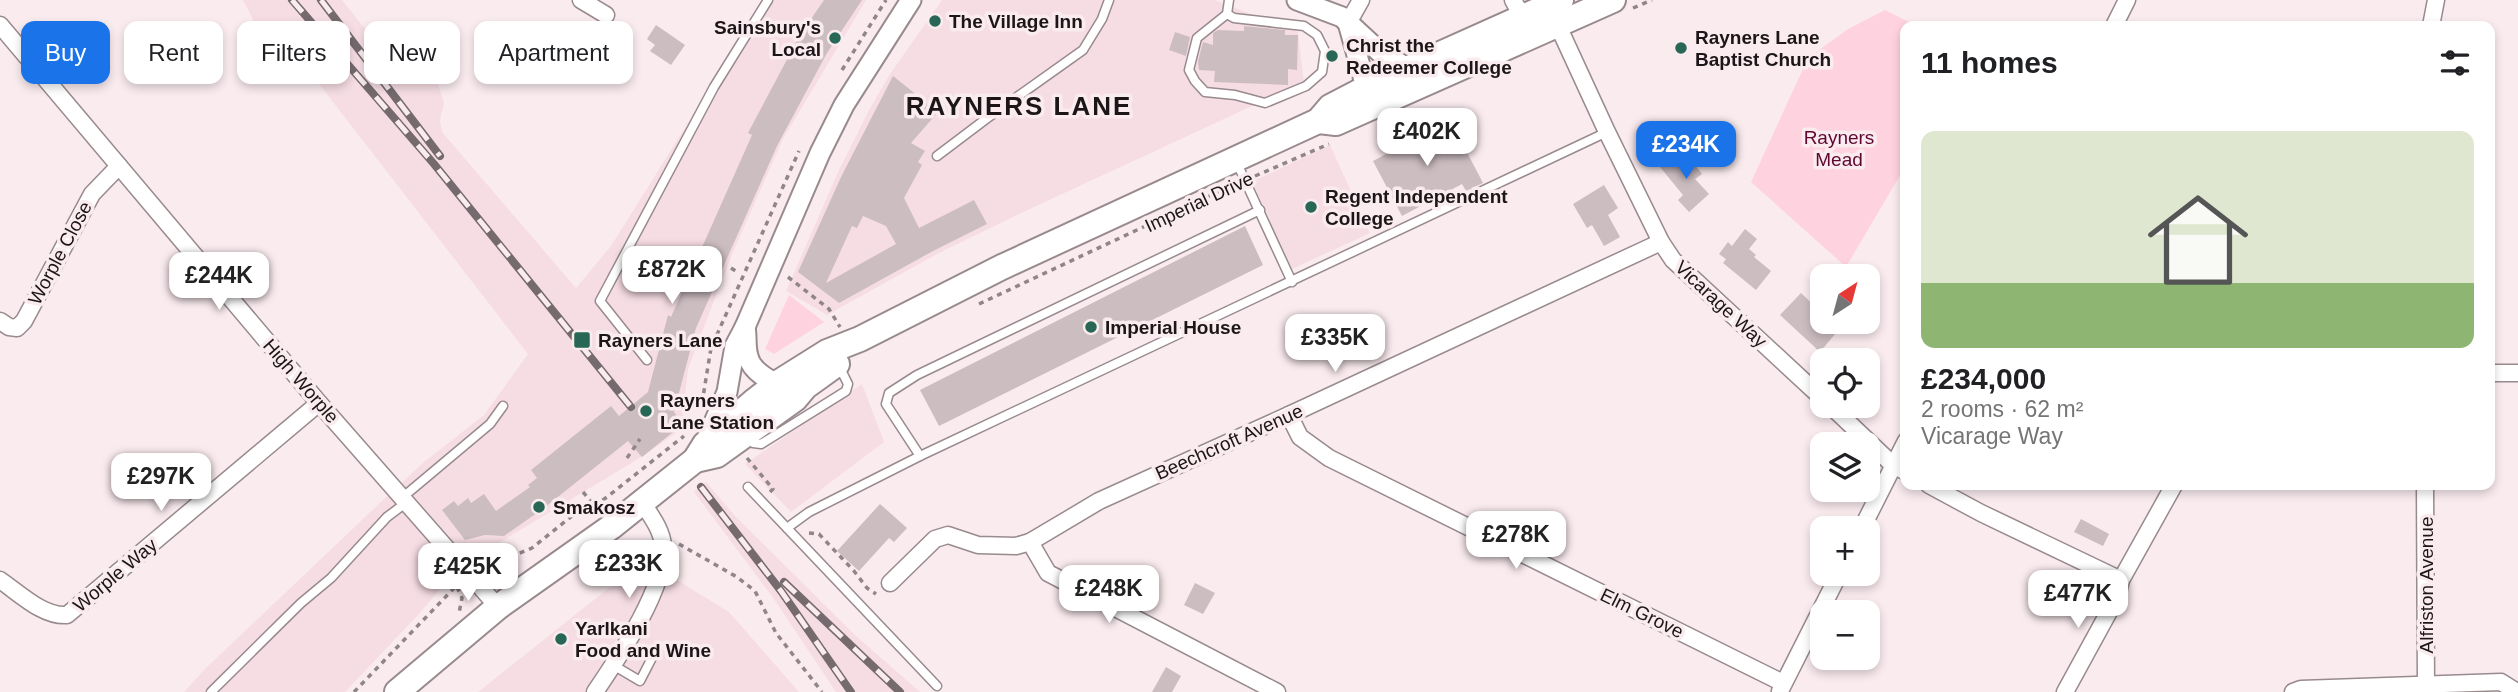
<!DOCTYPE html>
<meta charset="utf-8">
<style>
:root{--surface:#fff;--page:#f2f2f2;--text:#202124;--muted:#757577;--accent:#1a73e8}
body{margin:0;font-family:Helvetica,sans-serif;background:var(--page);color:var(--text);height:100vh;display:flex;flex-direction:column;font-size:26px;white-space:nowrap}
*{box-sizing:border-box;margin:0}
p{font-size:23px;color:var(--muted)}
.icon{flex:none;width:38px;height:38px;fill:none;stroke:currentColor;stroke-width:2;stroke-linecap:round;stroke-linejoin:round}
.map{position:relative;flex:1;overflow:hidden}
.side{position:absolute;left:1900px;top:21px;width:595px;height:469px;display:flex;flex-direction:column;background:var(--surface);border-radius:14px;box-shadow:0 4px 10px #0003}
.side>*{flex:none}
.banner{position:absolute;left:21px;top:21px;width:665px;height:63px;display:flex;gap:14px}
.needle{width:46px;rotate:36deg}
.controls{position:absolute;left:1810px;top:264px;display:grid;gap:14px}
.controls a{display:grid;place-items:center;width:70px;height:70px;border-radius:14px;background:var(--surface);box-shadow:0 4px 10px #0003;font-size:35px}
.price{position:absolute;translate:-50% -60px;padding:0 16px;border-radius:14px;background:#fff;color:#222;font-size:23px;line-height:46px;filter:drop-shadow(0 2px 4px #0008)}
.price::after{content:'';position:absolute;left:50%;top:42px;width:21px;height:16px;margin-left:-10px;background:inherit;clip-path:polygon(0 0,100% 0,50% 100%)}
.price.on{background:var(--accent);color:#fff}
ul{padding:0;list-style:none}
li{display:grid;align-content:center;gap:14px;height:371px;padding:0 21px}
li span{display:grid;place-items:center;height:217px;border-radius:14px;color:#555}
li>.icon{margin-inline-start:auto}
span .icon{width:126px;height:126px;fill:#fffc;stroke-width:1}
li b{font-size:30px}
h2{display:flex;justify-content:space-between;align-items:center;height:84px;padding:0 21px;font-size:30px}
.chip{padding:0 24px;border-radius:14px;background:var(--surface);box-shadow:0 4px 10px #0003;font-size:24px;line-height:63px}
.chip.on{background:var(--accent);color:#fff}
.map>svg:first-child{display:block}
.built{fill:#f6dde4}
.green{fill:#fed3df}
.building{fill:#ccbdc1;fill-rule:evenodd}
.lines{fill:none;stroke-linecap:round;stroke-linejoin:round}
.service-casing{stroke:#988a8d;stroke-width:11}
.minor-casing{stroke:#988a8d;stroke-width:19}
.tertiary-casing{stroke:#988a8d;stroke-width:23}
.primary-casing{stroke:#988a8d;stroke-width:28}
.path{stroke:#908588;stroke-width:3.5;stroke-dasharray:5 5;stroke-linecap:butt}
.service{stroke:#fff;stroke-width:8}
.minor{stroke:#fff;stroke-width:16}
.tertiary{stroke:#fff;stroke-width:19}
.primary{stroke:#fff;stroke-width:24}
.rail-casing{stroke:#756b6e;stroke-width:8}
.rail{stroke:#faebef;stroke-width:5;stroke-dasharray:16;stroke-linecap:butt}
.poi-dot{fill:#286755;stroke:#faebef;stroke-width:2.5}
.labels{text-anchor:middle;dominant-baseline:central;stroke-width:7;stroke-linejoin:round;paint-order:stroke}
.poi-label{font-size:19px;font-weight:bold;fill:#1c1618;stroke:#faebef;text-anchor:start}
.park-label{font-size:19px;fill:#5f0730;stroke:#faebef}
.street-label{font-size:19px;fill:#1c1618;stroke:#faebef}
.district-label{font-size:26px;font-weight:bold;letter-spacing:2px;fill:#1c1618;stroke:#faebef}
</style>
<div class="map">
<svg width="2518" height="692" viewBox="0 0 2518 692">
<rect width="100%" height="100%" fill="#faebef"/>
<!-- built -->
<g class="built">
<polygon points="243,0 342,0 382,50 415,64 438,84 444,103 440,120 442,132 576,288 611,246 765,0 866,0 783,139 730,259 688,369 683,412 685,426 648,453 497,544 471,553 418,615 345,692 184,692 206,668 383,500 423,463 484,415 528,354 285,40 267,46"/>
<polygon points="942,0 1214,0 1298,32 1304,82 1017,215 937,254 827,315 786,291 839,170 868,112 890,74"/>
<polygon points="1330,145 1370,233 1292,269 1252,182"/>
<polygon points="862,384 884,442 791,512 745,464"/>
<polygon points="706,482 736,517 855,635 920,692 836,692 774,599 694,492"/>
<polygon points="644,560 729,612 799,692 478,692"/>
</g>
<!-- green -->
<g class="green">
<polygon points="1885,10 1917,26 1906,26 1906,165 1846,267 1751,182 1808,58 1848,29"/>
<polygon points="789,295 824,322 774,354 765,349"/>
</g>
<!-- building -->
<g class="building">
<polygon points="824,0 862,0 827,53 777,146 696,328 674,412 683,424 642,457 628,441 544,508 504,536 485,535 465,540 442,510 454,501 458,506 468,498 471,503 484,494 496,511 530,487 528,485 537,478 531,470 611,406 619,416 648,392 668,315 671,317 752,135 748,133 800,35"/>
<polygon points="656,25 685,45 671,65 650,51 655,45 647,39"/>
<polygon points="1244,26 1285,30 1285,35 1298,35 1297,70 1288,69 1288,85 1214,82 1215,71 1199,70 1198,61 1203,42 1213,45 1213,33 1218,30 1244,31"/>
<polygon points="1175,32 1190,37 1186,56 1169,50"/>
<path d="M893,76L938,112L911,143L925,151L918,162L922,165L904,198L919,228L974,200L987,224L933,251L839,303L798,272L842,175ZM863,216L886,226L896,244L826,283L852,226L857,228Z"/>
<polygon points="1450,120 1483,183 1466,191 1462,184 1402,216 1373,161"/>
<polygon points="1676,155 1682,163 1689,157 1702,174 1695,179 1709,194 1689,212 1678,200 1683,195 1660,167"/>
<polygon points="1604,185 1618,208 1608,215 1620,237 1604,246 1592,225 1587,228 1573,204"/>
<polygon points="1245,226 1263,265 939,426 920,390"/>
<polygon points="1745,229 1757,239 1749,249 1756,255 1754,257 1771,271 1756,290 1723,263 1726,259 1719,254 1728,242 1732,246"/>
<polygon points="1801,293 1822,313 1822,322 1845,322 1820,352 1780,315"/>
<polygon points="880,504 907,528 894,542 889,538 859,571 837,551"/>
<polygon points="2081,519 2109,534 2103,546 2074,532"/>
<polygon points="1195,583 1215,593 1203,614 1184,605"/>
<polygon points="1166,667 1181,676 1172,692 1152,692"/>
</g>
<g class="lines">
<!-- service casing -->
<g class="service-casing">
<g id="service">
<polygon points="1227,14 1234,18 1304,26 1317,35 1325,51 1322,72 1306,86 1265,103 1235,95 1205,92 1195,81 1189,70 1197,38"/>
<polyline points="1227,14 1229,0"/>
<polyline points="937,156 986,119 1083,50 1102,19 1109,0"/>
<polyline points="1236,161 1292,282"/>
<polyline points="647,360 600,301 714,87 768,0"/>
<polyline points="748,438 753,443 761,444 846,391 848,384 840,368"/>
<polyline points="920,456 886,404 889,393 917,375 1260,210"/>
<polyline points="748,487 937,686"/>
<polyline points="403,497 490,424 503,406"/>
<polyline points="787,528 809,512 920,456 1607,132"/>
<polyline points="613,665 640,681 656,650"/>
<polyline points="211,692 301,603 331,578 387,517 407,502"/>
</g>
</g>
<!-- minor casing -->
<g class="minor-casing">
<g id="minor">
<polyline points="581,0 606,15"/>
<polyline points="1513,0 1522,16"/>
<polyline points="1554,17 1607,132 1661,242 1673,260 1822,398"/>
<polyline points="1348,23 1361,0"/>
<polyline points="0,25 319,403 498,607"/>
<polyline points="2114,26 2127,0"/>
<polyline points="2431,26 2436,0"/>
<polyline points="0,321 9,327 17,328 24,321 92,194 119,166"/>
<polyline points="2490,373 2518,373"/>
<polyline points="1831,406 1893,465 1906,472"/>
<polyline points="1289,415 1300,437 1329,458 1783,683"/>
<polyline points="1929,485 1981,513 2121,580"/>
<polyline points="2425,485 2426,684"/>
<polyline points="1862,528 1906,441"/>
<polyline points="1030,542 1099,501 1289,415 1661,242"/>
<path d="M0,580C19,593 43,617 67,615L319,403"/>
<polyline points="890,583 935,539 948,535 978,545 1016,546 1030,542 1048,573 1277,692"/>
<polyline points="1780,691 1839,574"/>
<path d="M595,692C618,658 667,587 663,546C662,530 651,516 642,502"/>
<polyline points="2065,692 2117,597 2121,580 2174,485"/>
<polyline points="2293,692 2301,689 2501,682 2517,692"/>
</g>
</g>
<!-- tertiary casing -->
<g class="tertiary-casing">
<g id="tertiary">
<polyline points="1297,0 1342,17 1383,55 1408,68"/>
<polyline points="1348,23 1364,80 1364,100"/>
<path d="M745,327C747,336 745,347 748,356C751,372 773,383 787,388"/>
<polyline points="707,439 727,392 735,346 745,327 820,153 844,105 911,0"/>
</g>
</g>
<!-- primary casing -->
<g class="primary-casing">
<g id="primary">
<polyline points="1319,121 1336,123 1613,0"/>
<polyline points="695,460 717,455 795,399 805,387 837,364"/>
<polyline points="397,692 498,607 611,527 695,460 705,444 753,402 776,384 827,352 860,339 1002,267 1318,121 1330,107 1380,81 1561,0"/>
</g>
</g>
<!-- path -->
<g class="path">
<polyline points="1633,8 1652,0"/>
<polyline points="842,70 886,0"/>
<polyline points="1255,176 1329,144"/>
<polyline points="731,268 739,273"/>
<polyline points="788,277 829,309 840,327"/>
<polyline points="979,304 1235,184"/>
<polyline points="702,403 711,348 799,151"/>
<polyline points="627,458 640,439"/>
<polyline points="747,458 773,489 770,492"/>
<polyline points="583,492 594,505"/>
<polyline points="809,533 819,534 854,571 867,588 876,594"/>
<polyline points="679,544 737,577 755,591 776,633 822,692"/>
<polyline points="481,563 515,555 532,548 577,512 587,511 607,497 684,436"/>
<polyline points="457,587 462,598 459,613"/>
<polyline points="354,692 457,585"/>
</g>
<!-- service -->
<use href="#service" class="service"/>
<!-- minor -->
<use href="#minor" class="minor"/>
<!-- tertiary -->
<use href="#tertiary" class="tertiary"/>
<!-- primary -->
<use href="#primary" class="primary"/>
<!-- rail casing -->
<g class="rail-casing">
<g id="rail">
<polyline points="292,0 434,164 631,407"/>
<polyline points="321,0 440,156"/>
<polyline points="701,487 781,591 851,692"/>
<polyline points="784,582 900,692"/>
</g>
</g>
<!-- rail -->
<use href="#rail" class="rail"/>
</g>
<!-- markers -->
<g class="poi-dot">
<circle cx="935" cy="21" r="7"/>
<circle cx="835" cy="38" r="7"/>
<circle cx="1681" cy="48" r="7"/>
<circle cx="1332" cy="56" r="7"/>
<circle cx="1311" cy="207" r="7"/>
<circle cx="1091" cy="327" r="7"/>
<rect x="573" y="331" width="18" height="18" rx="3.5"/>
<circle cx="646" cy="411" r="7"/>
<circle cx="539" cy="507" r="7"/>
<circle cx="561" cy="639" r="7"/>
</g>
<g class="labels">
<!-- poi labels -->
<g class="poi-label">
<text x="949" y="21">The Village Inn</text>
<text x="821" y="27" text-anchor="end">Sainsbury's<tspan x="821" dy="22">Local</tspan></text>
<text x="1695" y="37">Rayners Lane<tspan x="1695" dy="22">Baptist Church</tspan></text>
<text x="1346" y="45">Christ the<tspan x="1346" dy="22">Redeemer College</tspan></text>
<text x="1325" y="196">Regent Independent<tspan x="1325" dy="22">College</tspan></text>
<text x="1105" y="327">Imperial House</text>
<text x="598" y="340">Rayners Lane</text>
<text x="660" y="400">Rayners<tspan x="660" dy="22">Lane Station</tspan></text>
<text x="553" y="507">Smakosz</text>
<text x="575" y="628">Yarlkani<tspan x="575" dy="22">Food and Wine</tspan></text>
</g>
<!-- park labels -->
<g class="park-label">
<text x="1839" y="137">Rayners<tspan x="1839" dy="22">Mead</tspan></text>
</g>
<!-- street labels -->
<g class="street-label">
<text transform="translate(1199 202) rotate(-25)">Imperial Drive</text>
<text transform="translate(60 253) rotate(-62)">Worple Close</text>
<text transform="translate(1721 304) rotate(43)">Vicarage Way</text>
<text transform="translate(301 381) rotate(49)">High Worple</text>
<text transform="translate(1229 442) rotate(-24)">Beechcroft Avenue</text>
<text transform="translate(115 575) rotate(-40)">Worple Way</text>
<text transform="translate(2426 585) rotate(-90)">Alfriston Avenue</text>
<text transform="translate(1642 613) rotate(26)">Elm Grove</text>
</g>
<!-- district labels -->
<g class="district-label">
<text x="1019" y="106">RAYNERS LANE</text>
</g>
</g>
</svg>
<div class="controls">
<a><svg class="needle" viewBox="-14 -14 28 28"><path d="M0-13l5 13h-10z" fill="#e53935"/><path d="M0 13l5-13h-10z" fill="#757577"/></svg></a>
<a><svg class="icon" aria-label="locate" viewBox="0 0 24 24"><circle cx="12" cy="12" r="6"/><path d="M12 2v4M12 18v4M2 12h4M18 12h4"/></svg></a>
<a><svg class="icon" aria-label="layers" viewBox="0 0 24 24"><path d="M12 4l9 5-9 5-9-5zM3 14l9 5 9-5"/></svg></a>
<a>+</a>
<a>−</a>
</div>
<b class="price" style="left:1427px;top:168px">£402K</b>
<b class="price on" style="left:1686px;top:181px">£234K</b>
<b class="price" style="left:672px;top:306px">£872K</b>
<b class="price" style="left:219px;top:312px">£244K</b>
<b class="price" style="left:1335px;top:374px">£335K</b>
<b class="price" style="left:161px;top:513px">£297K</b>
<b class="price" style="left:1516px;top:571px">£278K</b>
<b class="price" style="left:629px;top:600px">£233K</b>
<b class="price" style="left:468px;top:603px">£425K</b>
<b class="price" style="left:1109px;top:625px">£248K</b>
<b class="price" style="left:2078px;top:630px">£477K</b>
<div class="banner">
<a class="chip on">Buy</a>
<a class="chip">Rent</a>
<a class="chip">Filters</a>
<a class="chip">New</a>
<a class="chip">Apartment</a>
</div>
<section class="side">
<h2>11 homes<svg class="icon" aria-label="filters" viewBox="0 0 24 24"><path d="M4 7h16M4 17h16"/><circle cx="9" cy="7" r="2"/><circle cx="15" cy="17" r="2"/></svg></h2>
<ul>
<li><span style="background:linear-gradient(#dfe7d0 70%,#8fb573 0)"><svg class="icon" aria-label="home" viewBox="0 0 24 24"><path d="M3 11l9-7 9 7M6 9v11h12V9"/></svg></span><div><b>£234,000</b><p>2 rooms · 62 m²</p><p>Vicarage Way</p></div></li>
</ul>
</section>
</div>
